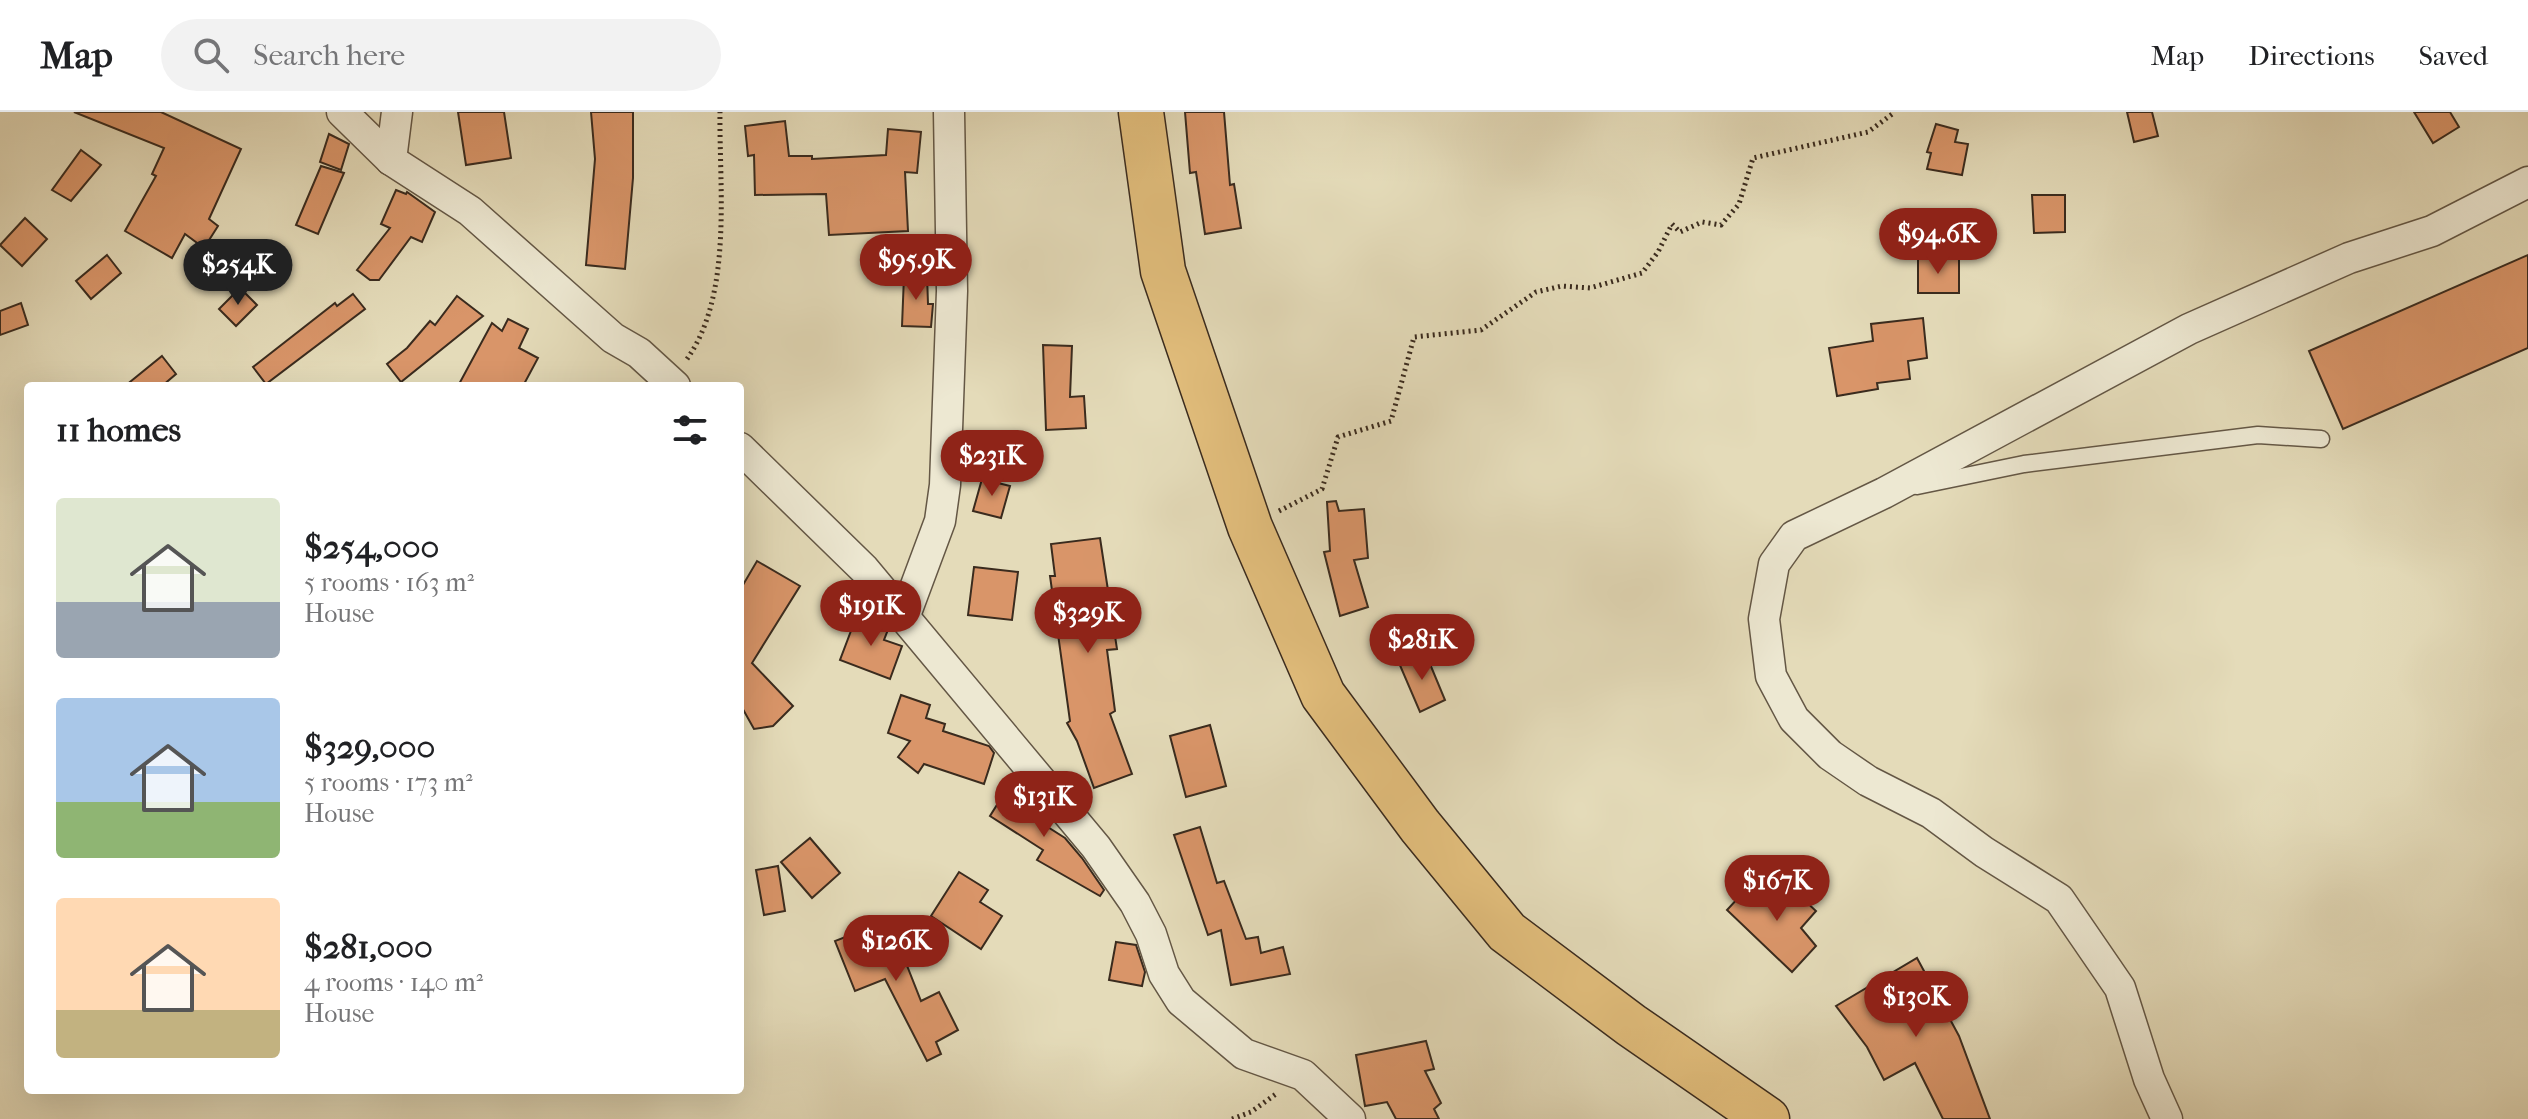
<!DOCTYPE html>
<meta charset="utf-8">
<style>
:root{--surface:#fff;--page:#f2f2f2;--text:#202124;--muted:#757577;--line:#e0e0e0;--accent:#8f2418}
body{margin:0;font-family:"IM FELL French Canon",serif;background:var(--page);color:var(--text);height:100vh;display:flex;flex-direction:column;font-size:30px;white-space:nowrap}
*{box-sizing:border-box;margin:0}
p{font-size:26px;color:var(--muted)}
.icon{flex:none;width:44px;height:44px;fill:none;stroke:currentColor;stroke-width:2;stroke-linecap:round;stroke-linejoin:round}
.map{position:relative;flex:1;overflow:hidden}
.sheet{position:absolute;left:24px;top:270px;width:720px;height:712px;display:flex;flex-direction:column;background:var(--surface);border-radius:8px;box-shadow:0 8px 32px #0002}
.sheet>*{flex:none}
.price{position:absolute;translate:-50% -68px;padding:0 18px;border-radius:28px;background:var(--accent);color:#fff;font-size:26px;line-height:52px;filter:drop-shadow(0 2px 4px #0008)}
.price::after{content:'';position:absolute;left:50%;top:48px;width:24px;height:18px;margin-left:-12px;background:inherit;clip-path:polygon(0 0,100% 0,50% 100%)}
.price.active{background:#222;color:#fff}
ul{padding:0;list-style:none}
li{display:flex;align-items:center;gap:24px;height:200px;padding:0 32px}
li span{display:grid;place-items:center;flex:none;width:224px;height:160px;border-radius:8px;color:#555}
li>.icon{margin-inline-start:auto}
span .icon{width:96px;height:96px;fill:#fffc;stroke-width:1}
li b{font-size:34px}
h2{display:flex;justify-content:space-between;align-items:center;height:96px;padding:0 32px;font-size:34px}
header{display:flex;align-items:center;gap:48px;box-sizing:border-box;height:112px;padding:0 40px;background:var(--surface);border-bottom:2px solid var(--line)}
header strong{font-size:38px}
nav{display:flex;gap:44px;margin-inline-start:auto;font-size:28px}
.search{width:560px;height:72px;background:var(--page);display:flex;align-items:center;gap:20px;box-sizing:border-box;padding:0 28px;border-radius:44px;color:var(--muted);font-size:30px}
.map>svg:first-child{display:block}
.building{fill:#d99569;stroke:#3a2b1e;stroke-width:2}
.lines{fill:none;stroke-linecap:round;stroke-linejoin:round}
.lane-casing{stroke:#645745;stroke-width:19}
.street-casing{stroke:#645745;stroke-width:33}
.primary-casing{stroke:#3a2b1e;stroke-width:47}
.path{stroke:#3a2b1e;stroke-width:5;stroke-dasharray:2 4;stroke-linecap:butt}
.lane{stroke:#ede8d2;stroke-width:16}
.street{stroke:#ede8d2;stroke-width:30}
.primary{stroke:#e2be7c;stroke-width:44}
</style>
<header>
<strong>Map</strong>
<div class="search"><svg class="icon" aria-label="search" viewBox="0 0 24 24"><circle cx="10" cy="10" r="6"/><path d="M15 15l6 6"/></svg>Search here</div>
<nav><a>Map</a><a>Directions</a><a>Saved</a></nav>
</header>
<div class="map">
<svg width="2528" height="1007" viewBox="0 0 2528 1007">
<rect width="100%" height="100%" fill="#e4dbb9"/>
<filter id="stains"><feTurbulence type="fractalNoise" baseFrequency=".0025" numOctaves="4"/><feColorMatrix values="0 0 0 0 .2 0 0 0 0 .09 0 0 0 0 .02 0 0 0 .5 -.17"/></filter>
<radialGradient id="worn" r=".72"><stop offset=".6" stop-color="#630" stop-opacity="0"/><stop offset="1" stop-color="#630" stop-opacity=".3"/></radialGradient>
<!-- building -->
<g class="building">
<polygon points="74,0 161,0 241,37 209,107 218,114 204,136 185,122 172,146 125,119 156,64 152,62 164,36"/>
<polygon points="458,0 504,0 511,46 466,53"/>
<polygon points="591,0 633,0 633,66 625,157 586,153 595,47"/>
<polygon points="1185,0 1224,0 1230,73 1234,72 1241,116 1205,122 1196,60 1190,61"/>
<polygon points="2127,0 2152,0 2158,24 2134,30"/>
<polygon points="2414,0 2450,0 2459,15 2433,31"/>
<polygon points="785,9 789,44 812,44 812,47 886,43 888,17 921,20 917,61 905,60 908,119 829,123 826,82 755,83 754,43 748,44 745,14"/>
<polygon points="1936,12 1958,18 1955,30 1968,32 1962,63 1927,57 1931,41 1927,40"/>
<polygon points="329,22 349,32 341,58 320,50"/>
<polygon points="81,38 101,53 71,89 52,78"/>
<polygon points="321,54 344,61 318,122 296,113"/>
<polygon points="396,78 406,82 407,80 435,100 422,130 411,125 379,168 370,168 357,158 390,116 381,112"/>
<polygon points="2032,83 2065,83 2065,120 2034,121"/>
<polygon points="25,106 47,127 22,154 0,133"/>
<polygon points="107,143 121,161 91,187 76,169"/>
<polygon points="2528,143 2528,236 2343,317 2309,239"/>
<rect x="1918" y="146" width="41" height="35"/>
<polygon points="927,163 928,192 933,192 931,215 902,214 904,164"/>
<polygon points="240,176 257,193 236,214 219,197"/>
<polygon points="353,182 365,197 266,272 253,255 335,191 337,194"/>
<polygon points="457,184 483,204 401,270 387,252 407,236 430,209 435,213"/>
<polygon points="21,191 28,213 0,223 0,199"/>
<polygon points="1923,206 1927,246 1908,249 1910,267 1877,271 1878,277 1837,284 1829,236 1873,229 1871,212"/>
<polygon points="508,207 528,217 519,236 538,246 523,274 458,274 492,211 502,219"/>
<polygon points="1043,233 1072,234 1070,285 1084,284 1086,316 1046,318"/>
<polygon points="162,244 176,262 162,274 125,274"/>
<polygon points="982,367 1010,374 1001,406 973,399"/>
<polygon points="1336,389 1339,399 1364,397 1368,446 1354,448 1368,495 1340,504 1324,440 1330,439 1327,390"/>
<polygon points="1100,426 1117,537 1107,538 1115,599 1110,602 1132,662 1094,676 1077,629 1067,611 1070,609 1050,464 1055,464 1051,432"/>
<polygon points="757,449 800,474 752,551 793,594 773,614 754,617 740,592 740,478"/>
<polygon points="974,455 1018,460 1012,508 968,503"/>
<polygon points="857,503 889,515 884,528 902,534 890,567 840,548"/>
<polygon points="1425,540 1445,588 1420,600 1399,551"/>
<polygon points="901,583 930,593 926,606 945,612 943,619 989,634 994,641 984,672 924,652 918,661 898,645 910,629 888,621"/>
<polygon points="1210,613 1226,674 1186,685 1170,624"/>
<polygon points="1010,672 1039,695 1032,705 1065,726 1082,746 1104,778 1100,784 1037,748 1043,738 990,704"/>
<polygon points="1200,715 1217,771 1224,769 1246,827 1258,825 1261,841 1283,835 1290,862 1231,873 1221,818 1208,823 1174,723"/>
<polygon points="810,726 840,761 812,786 781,750"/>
<polygon points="778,754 785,799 764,803 756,758"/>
<polygon points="959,760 988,778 980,790 1002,804 981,837 931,804"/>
<polygon points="1751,772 1775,791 1790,775 1816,799 1801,816 1816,834 1792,860 1727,798"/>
<polygon points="889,808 921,889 939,880 958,918 936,930 941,942 927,949 885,867 855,879 835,829"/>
<polygon points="1116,830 1136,833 1145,860 1142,874 1109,868"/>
<polygon points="1917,846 1959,924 1990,1007 1943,1007 1915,951 1884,968 1867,935 1836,894"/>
<polygon points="1426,929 1434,957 1425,959 1441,991 1434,997 1439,1007 1396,1007 1387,990 1365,994 1356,943"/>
</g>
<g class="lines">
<!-- lane casing -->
<g class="lane-casing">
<polyline id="lane" points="1917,374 2024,352 2258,323 2321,327"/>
</g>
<!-- street casing -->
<g class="street-casing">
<g id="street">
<polyline points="342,0 391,48 470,99 613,226 639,241 675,274"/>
<polyline points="391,48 397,0"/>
<polyline points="740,336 864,457 1096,735 1135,791 1151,822 1164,862 1181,889 1244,942 1303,963 1350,1007"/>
<polyline points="905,503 940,409 945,373 952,179 949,0"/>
<polyline points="2167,1007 2149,967 2120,876 2059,787 1984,740 1931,701 1868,669 1830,643 1794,607 1771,564 1764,507 1774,452 1794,424 1884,381 2189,217 2349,146 2432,119 2528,70"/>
</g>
</g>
<!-- primary casing -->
<g class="primary-casing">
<polyline id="primary" points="1141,0 1163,159 1250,415 1323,583 1420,714 1507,820 1631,913 1767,1007"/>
</g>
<!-- path -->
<g class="path">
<path d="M687,247C733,182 719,77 720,0"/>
<polyline points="1279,399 1322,377 1338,325 1391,309 1414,225 1481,218 1536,180 1562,174 1590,176 1642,161 1658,140 1672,112 1680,120 1702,110 1721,113 1739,92 1753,46 1868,20 1895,0"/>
<polyline points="1232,1007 1251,1000 1276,982"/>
</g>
<!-- lane -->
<use href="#lane" class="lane"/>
<!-- street -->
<use href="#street" class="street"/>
<!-- primary -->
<use href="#primary" class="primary"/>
</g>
<rect width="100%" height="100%" filter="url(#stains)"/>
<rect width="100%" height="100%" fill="url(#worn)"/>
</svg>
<b class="price" style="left:1938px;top:164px">$94.6K</b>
<b class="price" style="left:916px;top:190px">$95.9K</b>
<b class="price active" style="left:238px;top:195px">$254K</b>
<b class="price" style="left:992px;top:386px">$231K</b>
<b class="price" style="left:871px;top:536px">$191K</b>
<b class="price" style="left:1088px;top:543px">$329K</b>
<b class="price" style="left:1422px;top:570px">$281K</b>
<b class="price" style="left:1044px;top:727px">$131K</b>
<b class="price" style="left:1777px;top:811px">$167K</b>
<b class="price" style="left:896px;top:871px">$126K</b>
<b class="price" style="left:1916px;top:927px">$130K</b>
<section class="sheet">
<h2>11 homes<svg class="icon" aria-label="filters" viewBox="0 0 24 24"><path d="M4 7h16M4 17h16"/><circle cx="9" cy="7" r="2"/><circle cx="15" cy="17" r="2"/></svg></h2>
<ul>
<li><span style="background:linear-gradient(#dfe7d0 65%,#9aa5b1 0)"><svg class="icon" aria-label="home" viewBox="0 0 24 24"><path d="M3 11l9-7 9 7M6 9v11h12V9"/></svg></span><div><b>$254,000</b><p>5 rooms · 163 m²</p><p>House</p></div></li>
<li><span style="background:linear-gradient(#a9c7e8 65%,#8fb573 0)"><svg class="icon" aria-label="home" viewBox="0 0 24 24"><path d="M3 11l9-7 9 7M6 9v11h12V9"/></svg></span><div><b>$329,000</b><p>5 rooms · 173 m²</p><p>House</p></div></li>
<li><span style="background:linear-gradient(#ffd9b3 70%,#c2b280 0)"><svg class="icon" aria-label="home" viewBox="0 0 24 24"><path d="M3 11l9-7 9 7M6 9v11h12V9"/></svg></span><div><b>$281,000</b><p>4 rooms · 140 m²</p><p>House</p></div></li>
</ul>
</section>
</div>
